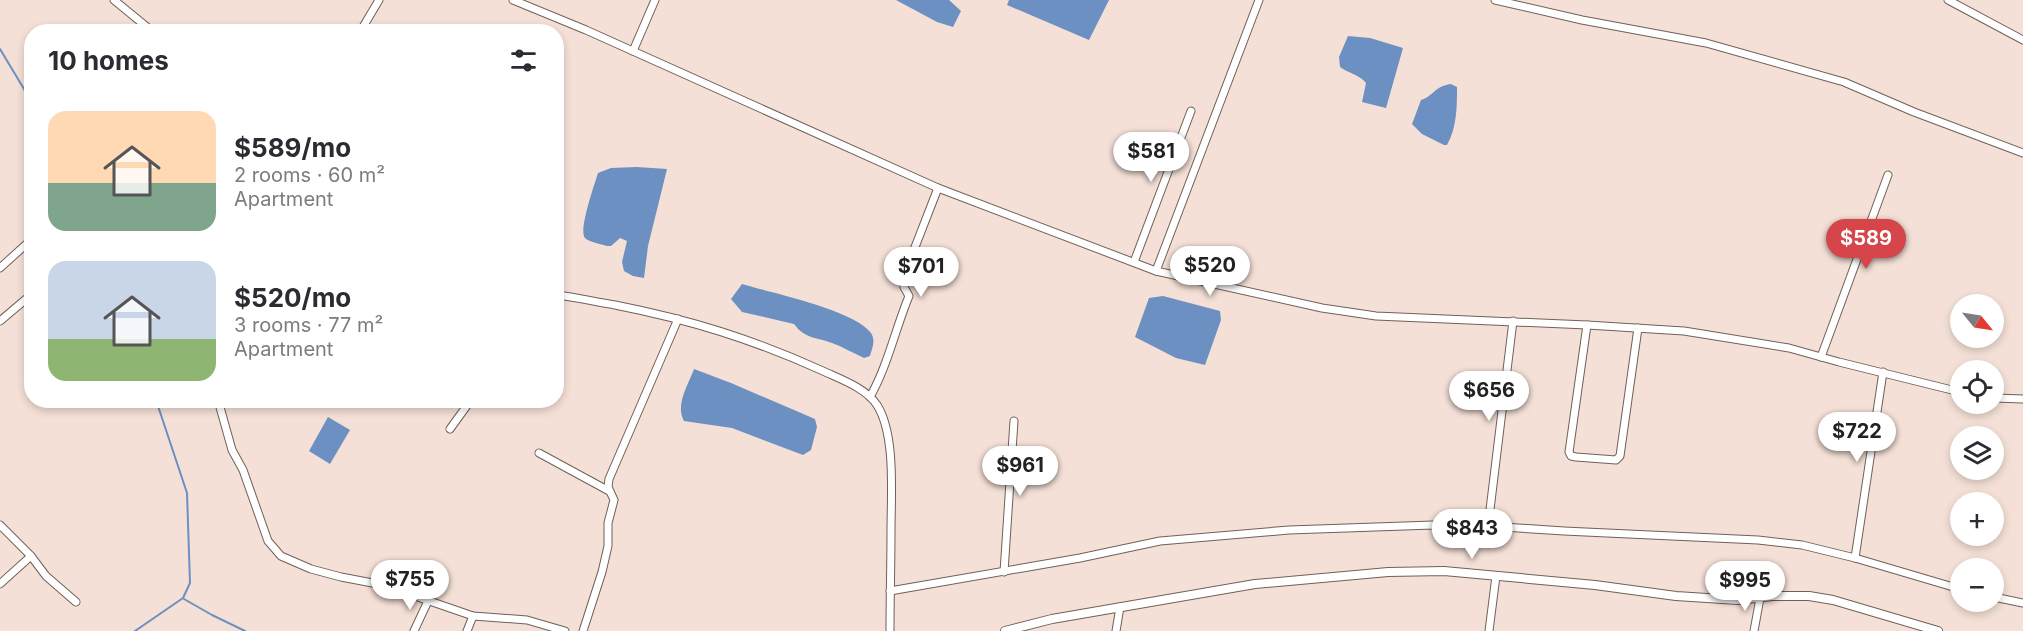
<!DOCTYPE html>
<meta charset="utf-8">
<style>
:root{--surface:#fff;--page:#f7f7f7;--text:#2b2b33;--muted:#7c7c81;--accent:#d5454a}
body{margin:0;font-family:Inter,sans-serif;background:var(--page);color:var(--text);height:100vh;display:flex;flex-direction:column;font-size:22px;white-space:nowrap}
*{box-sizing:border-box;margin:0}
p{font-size:20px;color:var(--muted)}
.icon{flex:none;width:33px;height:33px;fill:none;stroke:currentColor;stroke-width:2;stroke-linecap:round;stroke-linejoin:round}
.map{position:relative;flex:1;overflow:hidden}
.drawer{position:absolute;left:24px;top:24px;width:540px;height:384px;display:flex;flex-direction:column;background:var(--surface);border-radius:24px;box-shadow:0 3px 9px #0003}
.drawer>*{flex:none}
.needle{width:39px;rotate:120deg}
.tools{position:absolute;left:1950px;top:294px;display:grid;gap:12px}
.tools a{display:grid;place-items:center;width:54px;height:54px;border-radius:50%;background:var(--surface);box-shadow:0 3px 9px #0003;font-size:30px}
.price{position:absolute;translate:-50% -51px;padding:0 14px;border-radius:21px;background:#fff;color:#222;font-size:20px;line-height:39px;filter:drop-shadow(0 2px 3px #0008)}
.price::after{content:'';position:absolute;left:50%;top:36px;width:18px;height:14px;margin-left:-9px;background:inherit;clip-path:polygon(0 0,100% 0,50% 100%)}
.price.selected{background:var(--accent);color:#fff}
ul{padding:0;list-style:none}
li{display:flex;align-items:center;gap:18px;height:150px;padding:0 24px}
li span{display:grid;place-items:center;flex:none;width:168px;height:120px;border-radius:18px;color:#555}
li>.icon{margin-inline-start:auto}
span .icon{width:72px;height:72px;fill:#fffc;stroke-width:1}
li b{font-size:26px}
h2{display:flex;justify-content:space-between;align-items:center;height:72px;padding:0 24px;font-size:26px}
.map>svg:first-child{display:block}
.water{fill:#6b90c1}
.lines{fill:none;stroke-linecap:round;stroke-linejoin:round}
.stream{stroke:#6b90c1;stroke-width:2}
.minor-casing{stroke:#716057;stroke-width:9}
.tertiary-casing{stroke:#716057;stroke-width:10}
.minor{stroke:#fff;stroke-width:7}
.tertiary{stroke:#fff;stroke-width:8}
</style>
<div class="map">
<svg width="2023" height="631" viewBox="0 0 2023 631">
<rect width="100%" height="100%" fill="#f4e0d6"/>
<!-- water -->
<g class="water">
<polygon points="896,0 949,0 961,11 953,27 937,22"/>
<polygon points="1009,0 1109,0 1089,40 1007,5"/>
<path d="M1348,36L1370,38L1403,48L1386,108L1362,102L1366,83C1360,75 1348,73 1340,67L1339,57Z"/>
<path d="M1451,84L1457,87C1457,107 1457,127 1447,145H1444L1422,134L1412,124L1421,100C1433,97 1434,86 1451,84Z"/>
<path d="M637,167L667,169L648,246L644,278L633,276L624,271L622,262L627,241L620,238L611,246H607C601,244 589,242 585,238C578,231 595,183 598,173L611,168Z"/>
<path d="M742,284C771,293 854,310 871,333C876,341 872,348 870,356L864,358C853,353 843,347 832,343C816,337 805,339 794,324L742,312L731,299Z"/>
<polygon points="1163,296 1220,311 1221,320 1205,365 1176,358 1135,337 1149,298"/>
<path d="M694,369L731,383L815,419L817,427L811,450L803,455L732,428L684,421C675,405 688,385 694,369Z"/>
<polygon points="328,417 350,430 330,464 309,451"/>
</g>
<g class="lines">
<!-- stream -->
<g class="stream">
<polyline points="0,49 24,89 32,109"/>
<polyline points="184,599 212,615 245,631"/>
<polyline points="135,631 183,598 190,583 187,493 156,400"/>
</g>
<!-- minor casing -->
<g class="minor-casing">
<g id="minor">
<polyline points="114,0 153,32"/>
<polyline points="513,0 586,30 938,188 1156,271 1322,308 1376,316 1587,325 1684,331 1789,348 1839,362 1960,392"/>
<polyline points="1495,0 1582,20 1706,43 1844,82 1914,112 2023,153"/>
<polyline points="1948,0 2023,40"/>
<polyline points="360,32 379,0"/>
<polyline points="633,51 655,0"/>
<polyline points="1134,262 1191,111"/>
<polyline points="0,268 32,239"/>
<polyline points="1156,271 1259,0"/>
<path d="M556,295C576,297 595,302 615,305C691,320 752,339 823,371C840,379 866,388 877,405C896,435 891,495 891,531C891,564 890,598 890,631"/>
<polyline points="0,321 32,294"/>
<polyline points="1587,325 1569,452 1571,456 1576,457 1616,460 1620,456 1638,328"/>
<polyline points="1821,357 1888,175"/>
<path d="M870,397C888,365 895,330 909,296L904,287L903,278L938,188"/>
<polyline points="1994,398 2023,399"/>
<polyline points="218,400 232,450 243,470 268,541 281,556 311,569 341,577 383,585 473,616 527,620 565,631"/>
<polyline points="450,429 471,400"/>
<polyline points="539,453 609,491"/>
<polyline points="0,525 31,556 46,576 76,602"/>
<polyline points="1488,526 1513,321"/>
<polyline points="1855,558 1883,372"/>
<polyline points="1004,572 1014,421"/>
<polyline points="0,584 31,556"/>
<polyline points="890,591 1080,558 1160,541 1289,530 1433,525 1488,526 1564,531 1758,540 1802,545 1855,558 1960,589"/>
<polyline points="1994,597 2023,603"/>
<polyline points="414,631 428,601"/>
<polyline points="467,631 473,616"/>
<polyline points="583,631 602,572 608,546 608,523 614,500 608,487 609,479 678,319"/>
<polyline points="1116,631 1120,607"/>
<polyline points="1489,631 1496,576"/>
<polyline points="1754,631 1760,598"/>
</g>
</g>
<!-- tertiary casing -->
<g class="tertiary-casing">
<polyline id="tertiary" points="1005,631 1052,619 1255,584 1388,572 1444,571 1595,585 1676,596 1738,600 1772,596 1809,596 1833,600 1938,631"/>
</g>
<!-- minor -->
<use href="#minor" class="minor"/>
<!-- tertiary -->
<use href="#tertiary" class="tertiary"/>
</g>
</svg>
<div class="tools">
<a><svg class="needle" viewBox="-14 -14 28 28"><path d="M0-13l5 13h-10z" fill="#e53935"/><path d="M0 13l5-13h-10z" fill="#7c7c81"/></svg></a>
<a><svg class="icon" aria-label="locate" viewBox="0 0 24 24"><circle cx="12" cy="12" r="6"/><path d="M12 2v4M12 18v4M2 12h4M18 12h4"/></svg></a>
<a><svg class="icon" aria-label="layers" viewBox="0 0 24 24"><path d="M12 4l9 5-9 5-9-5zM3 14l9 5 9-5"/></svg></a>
<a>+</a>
<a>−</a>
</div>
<b class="price" style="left:1151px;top:183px">$581</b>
<b class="price selected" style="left:1866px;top:270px">$589</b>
<b class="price" style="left:1210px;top:297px">$520</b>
<b class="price" style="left:921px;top:298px">$701</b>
<b class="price" style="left:1489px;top:422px">$656</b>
<b class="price" style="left:1857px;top:463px">$722</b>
<b class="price" style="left:1020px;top:497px">$961</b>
<b class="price" style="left:1472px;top:560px">$843</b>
<b class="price" style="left:410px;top:611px">$755</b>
<b class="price" style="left:1745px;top:612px">$995</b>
<section class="drawer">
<h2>10 homes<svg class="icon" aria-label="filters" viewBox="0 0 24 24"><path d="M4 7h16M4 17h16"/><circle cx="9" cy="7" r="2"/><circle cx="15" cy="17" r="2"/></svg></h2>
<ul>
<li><span style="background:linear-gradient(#ffd9b3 60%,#7fa58c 0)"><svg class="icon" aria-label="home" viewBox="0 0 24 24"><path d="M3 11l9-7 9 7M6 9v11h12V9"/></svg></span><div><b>$589/mo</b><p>2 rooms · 60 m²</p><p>Apartment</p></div></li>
<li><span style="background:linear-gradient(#c9d6e8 65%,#8fb573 0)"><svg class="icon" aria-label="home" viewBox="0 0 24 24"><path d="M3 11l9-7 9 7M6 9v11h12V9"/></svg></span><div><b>$520/mo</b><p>3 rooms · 77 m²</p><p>Apartment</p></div></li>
</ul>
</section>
</div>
